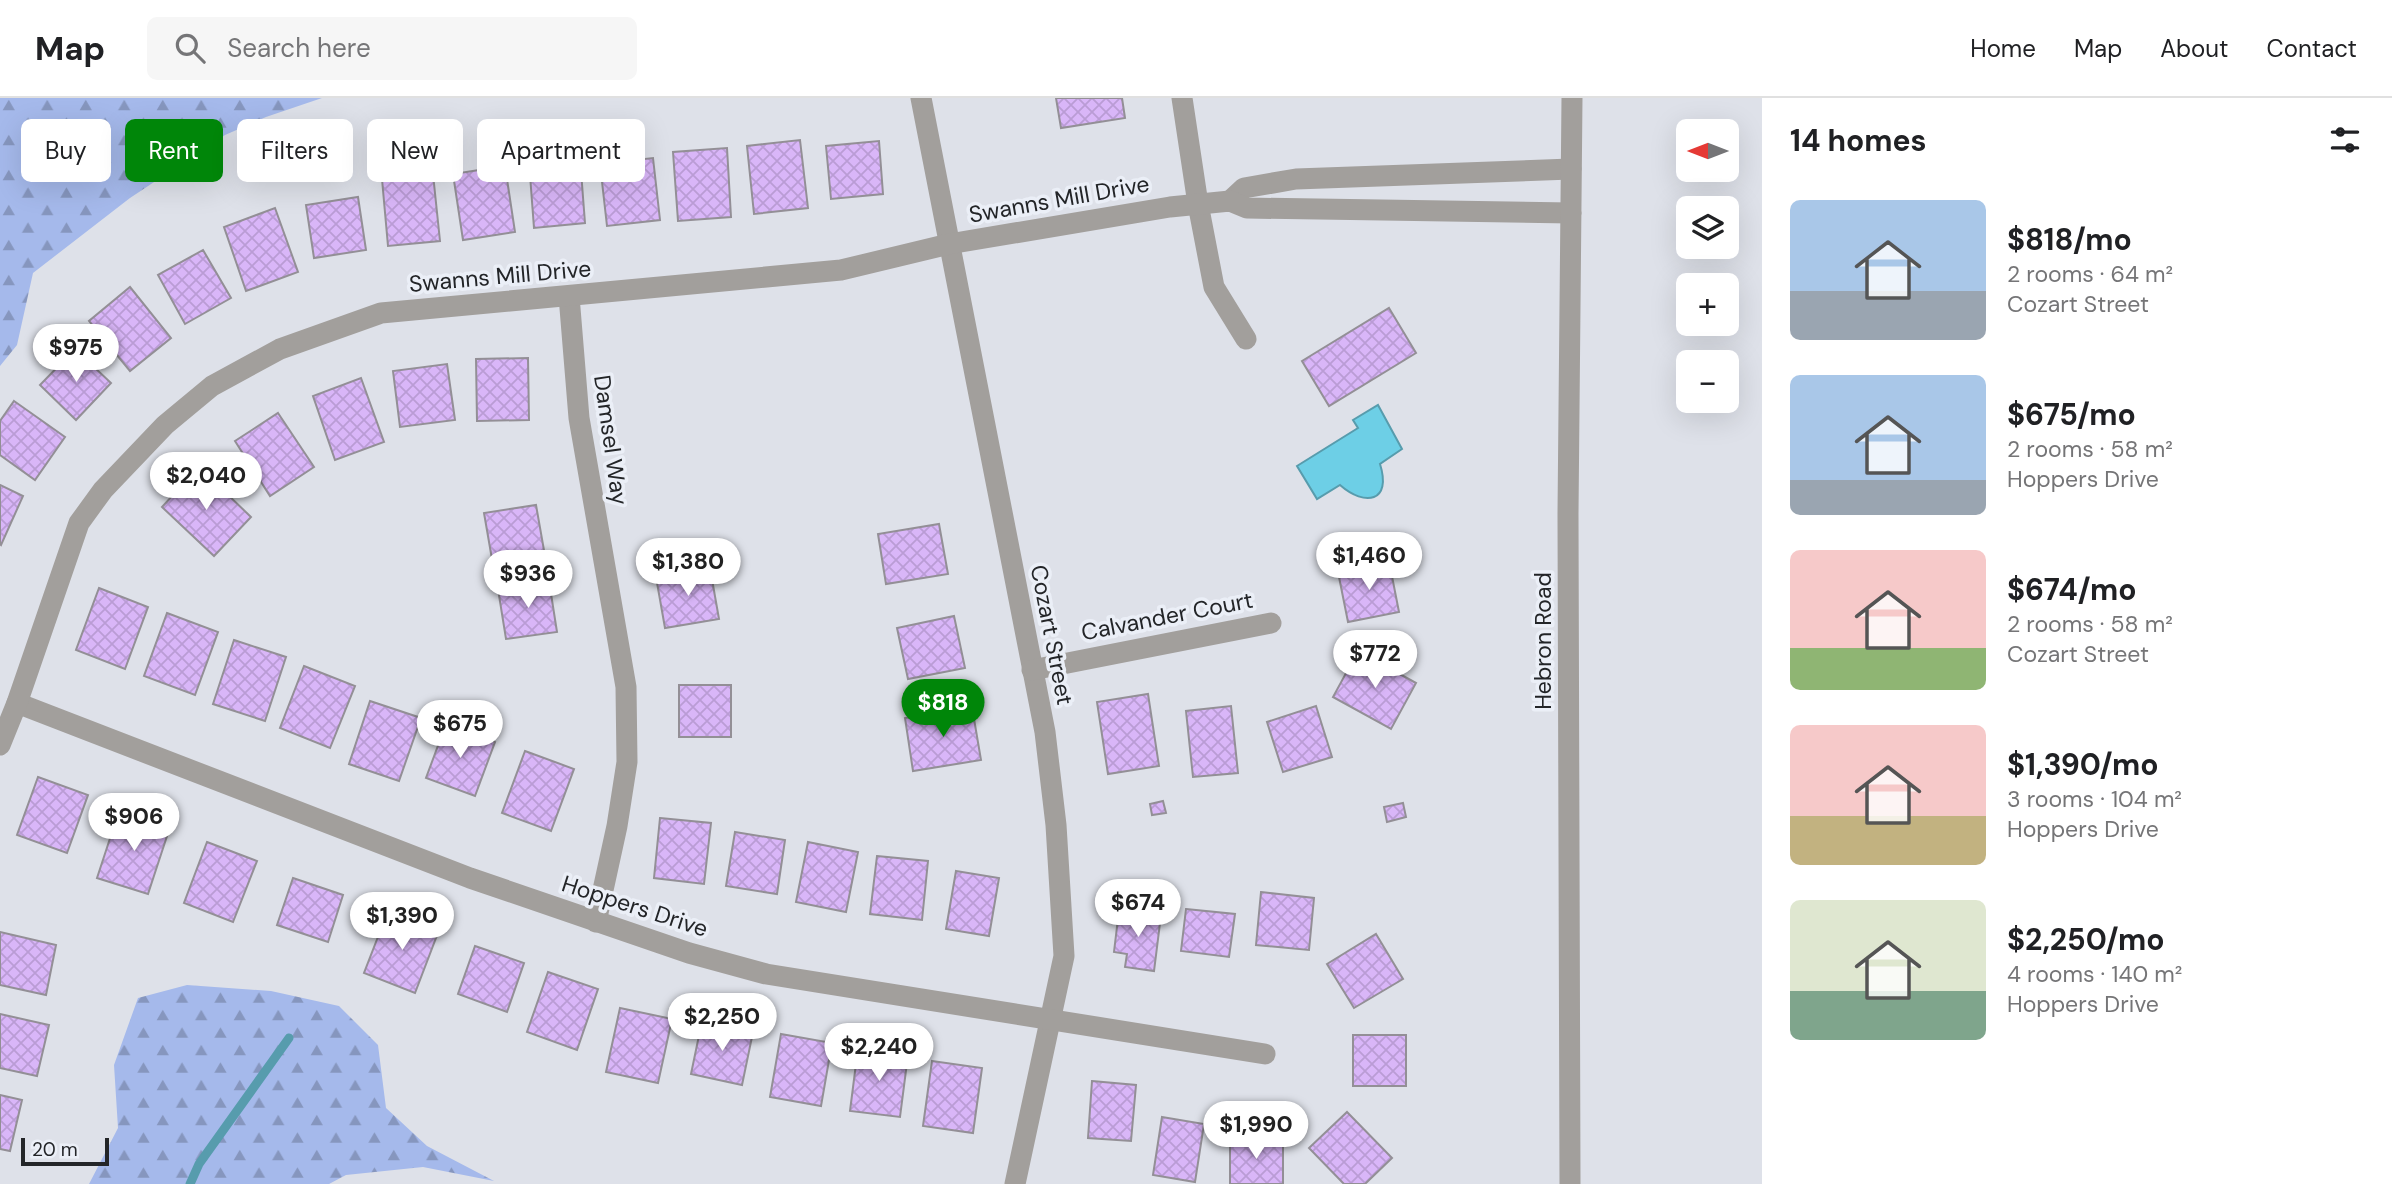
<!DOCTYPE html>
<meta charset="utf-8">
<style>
:root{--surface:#fff;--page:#f6f6f6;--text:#202124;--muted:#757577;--line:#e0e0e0;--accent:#008609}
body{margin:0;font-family:"DM Sans",sans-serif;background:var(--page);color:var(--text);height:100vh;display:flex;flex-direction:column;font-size:26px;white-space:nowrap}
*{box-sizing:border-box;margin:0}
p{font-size:23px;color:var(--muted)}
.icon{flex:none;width:38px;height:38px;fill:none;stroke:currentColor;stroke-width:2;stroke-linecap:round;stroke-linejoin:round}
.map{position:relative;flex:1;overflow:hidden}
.drawer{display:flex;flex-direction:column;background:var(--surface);width:630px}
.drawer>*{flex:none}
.top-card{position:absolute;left:21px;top:21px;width:665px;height:63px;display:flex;gap:14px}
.needle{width:46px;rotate:270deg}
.fabs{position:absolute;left:1676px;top:21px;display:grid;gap:14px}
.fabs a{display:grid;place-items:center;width:63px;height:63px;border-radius:10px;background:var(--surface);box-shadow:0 7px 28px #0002;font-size:35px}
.scale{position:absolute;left:21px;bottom:18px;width:88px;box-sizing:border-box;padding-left:7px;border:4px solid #232528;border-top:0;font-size:19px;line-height:24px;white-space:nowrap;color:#232528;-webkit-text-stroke:5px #ebeff7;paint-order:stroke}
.price{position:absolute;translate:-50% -60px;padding:0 16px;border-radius:24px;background:#fff;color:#222;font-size:23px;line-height:46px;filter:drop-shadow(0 2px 4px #0008)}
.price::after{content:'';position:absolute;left:50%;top:42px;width:21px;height:16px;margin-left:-10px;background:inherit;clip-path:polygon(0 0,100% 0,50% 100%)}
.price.on{background:var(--accent);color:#fff}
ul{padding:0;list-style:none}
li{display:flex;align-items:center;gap:21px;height:175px;padding:0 28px}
li span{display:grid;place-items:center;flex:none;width:196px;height:140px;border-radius:10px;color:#555}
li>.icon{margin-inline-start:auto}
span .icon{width:84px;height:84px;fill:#fffc;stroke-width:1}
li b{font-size:30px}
h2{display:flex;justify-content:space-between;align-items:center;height:84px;padding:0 28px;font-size:30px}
.tag{padding:0 24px;border-radius:10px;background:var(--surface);box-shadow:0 7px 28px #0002;font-size:24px;line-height:63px}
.tag.on{background:var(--accent);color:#fff}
header{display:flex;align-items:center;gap:42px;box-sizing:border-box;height:98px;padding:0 35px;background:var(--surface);border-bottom:2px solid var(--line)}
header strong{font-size:33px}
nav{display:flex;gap:38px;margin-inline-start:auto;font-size:24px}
.search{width:490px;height:63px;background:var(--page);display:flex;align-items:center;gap:18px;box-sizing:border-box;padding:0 24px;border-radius:10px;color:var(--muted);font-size:26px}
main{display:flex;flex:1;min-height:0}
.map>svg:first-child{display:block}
.forest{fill:url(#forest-firs)}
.water{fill:#6dcfe6;stroke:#579cad;stroke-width:2}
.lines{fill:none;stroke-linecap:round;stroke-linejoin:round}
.stream{stroke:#579cad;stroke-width:9}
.building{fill:url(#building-cross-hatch);stroke:#938f96;stroke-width:2}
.minor{stroke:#a29f9c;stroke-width:21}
.labels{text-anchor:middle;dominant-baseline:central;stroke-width:7;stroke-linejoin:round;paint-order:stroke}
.street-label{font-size:23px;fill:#232528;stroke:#ebeff7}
</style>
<header>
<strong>Map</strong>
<div class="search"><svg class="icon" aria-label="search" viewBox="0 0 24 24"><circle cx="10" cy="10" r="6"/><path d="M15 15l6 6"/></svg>Search here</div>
<nav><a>Home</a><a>Map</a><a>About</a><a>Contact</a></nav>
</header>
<main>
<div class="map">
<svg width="1762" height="1086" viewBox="0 0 1762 1086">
<defs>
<pattern id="forest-firs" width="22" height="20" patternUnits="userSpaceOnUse" patternTransform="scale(1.75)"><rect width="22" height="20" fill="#a5b9eb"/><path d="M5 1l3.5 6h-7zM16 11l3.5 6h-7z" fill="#8696be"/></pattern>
<pattern id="building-cross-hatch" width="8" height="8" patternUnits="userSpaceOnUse" patternTransform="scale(1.75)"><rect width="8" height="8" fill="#d9b6f8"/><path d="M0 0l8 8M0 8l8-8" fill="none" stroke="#ba9cd5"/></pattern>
</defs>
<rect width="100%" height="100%" fill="#dee1e9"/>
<!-- forest -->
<g class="forest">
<polygon points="0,0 322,0 266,19 225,37 130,100 33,175 17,247 0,268"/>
<polygon points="187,887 271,893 339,908 378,947 386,1010 427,1048 494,1083 423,1069 346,1077 329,1086 89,1086 118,1030 114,967 138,900"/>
</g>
<!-- water -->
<path class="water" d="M1378,307L1402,351L1380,366C1392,404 1365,409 1340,387L1317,401L1297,368L1358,330L1353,322Z"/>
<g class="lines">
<!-- stream -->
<polyline class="stream" points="190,1086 199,1066 289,940"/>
</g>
<!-- building -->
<g class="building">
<polygon points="1056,0 1122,0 1125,20 1061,30"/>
<polygon points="800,42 808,110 754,116 747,48"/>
<polygon points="879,43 883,96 831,101 826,48"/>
<polygon points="727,50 731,119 678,123 673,54"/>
<polygon points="653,60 660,122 607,128 600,66"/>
<polygon points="505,68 515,134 463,142 453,76"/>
<polygon points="581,73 585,125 534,130 530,77"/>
<polygon points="433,76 440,143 388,148 382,81"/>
<polygon points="358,99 366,152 314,160 306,107"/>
<polygon points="275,110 298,174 246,193 224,129"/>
<polygon points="203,152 231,200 185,226 158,177"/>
<polygon points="130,189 171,240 130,273 89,223"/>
<polygon points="1389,210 1416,255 1329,308 1302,263"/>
<polygon points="75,251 111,285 76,322 40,287"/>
<polygon points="528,260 529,322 477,323 476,261"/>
<polygon points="447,266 455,322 400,329 393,273"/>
<polygon points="361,280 384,344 335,362 313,298"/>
<polygon points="14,303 65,339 35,382 0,357 0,323"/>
<polygon points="278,315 314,369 270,398 235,343"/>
<polygon points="199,369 251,419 214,458 162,409"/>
<polygon points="0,387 23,398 1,447 0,446"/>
<polygon points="536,407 545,458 493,467 484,415"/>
<polygon points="939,426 948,476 886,486 878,436"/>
<polygon points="1389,463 1399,514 1348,524 1338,474"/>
<polygon points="710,470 719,521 665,530 656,479"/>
<polygon points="549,483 557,534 506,541 498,491"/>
<polygon points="99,490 148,509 125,571 76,552"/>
<polygon points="167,515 218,534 195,597 144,578"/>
<polygon points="954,518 965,570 908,581 897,530"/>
<polygon points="234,542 286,559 265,623 213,606"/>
<polygon points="1358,553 1416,585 1391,631 1333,599"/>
<polygon points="304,568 355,588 330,650 280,630"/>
<rect x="679" y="587" width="52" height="52"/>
<polygon points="1148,596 1159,668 1108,676 1097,604"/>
<polygon points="370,603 421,620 399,683 349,666"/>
<polygon points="1231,608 1238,675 1193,679 1186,613"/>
<polygon points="1316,608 1332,659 1283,674 1267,624"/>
<polygon points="972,609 981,662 913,673 905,620"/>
<polygon points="446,626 495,644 475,698 426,680"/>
<polygon points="525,653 574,671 551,733 502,715"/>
<polygon points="38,679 88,697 67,755 17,737"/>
<polygon points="1163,703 1166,715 1152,717 1150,706"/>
<polygon points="1403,705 1406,719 1387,724 1384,709"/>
<polygon points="119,713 170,729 148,796 97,780"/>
<polygon points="660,720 711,725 704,786 654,780"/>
<polygon points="735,734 785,742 777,796 726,788"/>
<polygon points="207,744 257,763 233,824 184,805"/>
<polygon points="808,744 858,754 846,814 796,804"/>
<polygon points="877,758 928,763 922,822 870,816"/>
<polygon points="956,773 999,780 989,838 946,831"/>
<polygon points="293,780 343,797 328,844 277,827"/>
<polygon points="1261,794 1314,800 1309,852 1256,847"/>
<polygon points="1186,811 1235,816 1229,859 1181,853"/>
<polygon points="1119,812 1161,817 1154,873 1125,869 1127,856 1114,854"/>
<polygon points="388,813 439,832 415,895 364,875"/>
<polygon points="0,834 56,847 46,897 0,887"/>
<polygon points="1376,836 1403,881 1354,910 1327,866"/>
<polygon points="475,848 524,865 507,914 458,896"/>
<polygon points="548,874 598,891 577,952 527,934"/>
<polygon points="620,910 672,921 658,985 606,974"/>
<polygon points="0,916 49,927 37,978 0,970"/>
<polygon points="702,923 753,934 742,987 691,976"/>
<polygon points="781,936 832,945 821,1008 770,999"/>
<rect x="1353" y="937" width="53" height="51"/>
<polygon points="858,950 908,957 900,1019 850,1013"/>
<polygon points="932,963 982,970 973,1035 923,1028"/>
<polygon points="1092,983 1136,987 1131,1043 1088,1040"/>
<polygon points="0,997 22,1002 10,1053 0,1051"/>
<polygon points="1347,1014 1392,1060 1365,1086 1344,1086 1309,1050"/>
<polygon points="1162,1019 1204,1026 1195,1084 1153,1077"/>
<rect x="1230" y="1040" width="53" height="46"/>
</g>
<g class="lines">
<!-- minor -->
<g class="minor">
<polyline points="921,0 1045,634 1056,727 1064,858 1015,1086"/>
<polyline points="1182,0 1198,106 1214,189 1246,241"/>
<polyline points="1230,103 1244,90 1296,81 1571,71"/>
<polyline points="569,198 579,320 626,589 627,664 617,728 596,824"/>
<polyline points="1032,572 1271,525"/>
<polyline points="17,605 470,780 689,855 766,876 1265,956"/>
<polyline points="0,647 17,605 79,425 103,392 165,327 212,288 280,251 381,215 841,172 949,146 1170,109 1230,103 1247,110 1571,115"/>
<polyline points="1570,1086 1568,416 1572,0"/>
</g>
</g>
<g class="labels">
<!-- street labels -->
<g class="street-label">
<text transform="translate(1059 101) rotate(-10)">Swanns Mill Drive</text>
<text transform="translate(500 178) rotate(-5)">Swanns Mill Drive</text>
<text transform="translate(611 342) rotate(82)">Damsel Way</text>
<text transform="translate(1167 518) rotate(-11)">Calvander Court</text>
<text transform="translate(1052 537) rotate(79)">Cozart Street</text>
<text transform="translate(1543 543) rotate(-90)">Hebron Road</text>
<text transform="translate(635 808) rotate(18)">Hoppers Drive</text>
</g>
</g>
</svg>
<div class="fabs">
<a><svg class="needle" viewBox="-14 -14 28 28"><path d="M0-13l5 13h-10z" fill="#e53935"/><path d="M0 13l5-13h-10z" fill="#757577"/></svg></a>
<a><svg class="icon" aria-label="layers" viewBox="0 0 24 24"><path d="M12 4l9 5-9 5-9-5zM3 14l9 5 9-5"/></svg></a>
<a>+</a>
<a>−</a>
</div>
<div class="scale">20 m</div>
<b class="price" style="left:76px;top:286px">$975</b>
<b class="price" style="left:206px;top:414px">$2,040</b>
<b class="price" style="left:1369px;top:494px">$1,460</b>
<b class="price" style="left:688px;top:500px">$1,380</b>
<b class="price" style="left:528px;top:512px">$936</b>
<b class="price" style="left:1375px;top:592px">$772</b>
<b class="price on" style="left:943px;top:641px">$818</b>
<b class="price" style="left:460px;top:662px">$675</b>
<b class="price" style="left:134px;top:755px">$906</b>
<b class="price" style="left:1138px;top:841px">$674</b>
<b class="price" style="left:402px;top:854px">$1,390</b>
<b class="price" style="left:722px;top:955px">$2,250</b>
<b class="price" style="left:879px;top:985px">$2,240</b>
<b class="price" style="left:1256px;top:1063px">$1,990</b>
<div class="top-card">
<a class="tag">Buy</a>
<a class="tag on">Rent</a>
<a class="tag">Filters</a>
<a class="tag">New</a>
<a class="tag">Apartment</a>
</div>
</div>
<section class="drawer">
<h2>14 homes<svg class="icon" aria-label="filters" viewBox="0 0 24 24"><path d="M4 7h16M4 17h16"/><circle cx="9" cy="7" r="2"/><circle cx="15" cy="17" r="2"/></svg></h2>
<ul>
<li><span style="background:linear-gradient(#a9c7e8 65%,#9aa5b1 0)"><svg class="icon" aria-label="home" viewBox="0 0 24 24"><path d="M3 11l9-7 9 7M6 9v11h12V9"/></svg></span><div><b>$818/mo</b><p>2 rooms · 64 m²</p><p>Cozart Street</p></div></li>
<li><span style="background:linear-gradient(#a9c7e8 75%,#9aa5b1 0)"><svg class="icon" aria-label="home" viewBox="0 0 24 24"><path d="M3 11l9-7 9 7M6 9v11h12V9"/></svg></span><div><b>$675/mo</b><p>2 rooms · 58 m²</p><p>Hoppers Drive</p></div></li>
<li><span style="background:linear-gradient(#f6c9c9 70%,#8fb573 0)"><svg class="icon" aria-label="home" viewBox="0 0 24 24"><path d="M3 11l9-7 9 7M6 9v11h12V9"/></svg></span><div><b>$674/mo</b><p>2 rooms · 58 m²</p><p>Cozart Street</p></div></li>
<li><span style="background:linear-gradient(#f6c9c9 65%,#c2b280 0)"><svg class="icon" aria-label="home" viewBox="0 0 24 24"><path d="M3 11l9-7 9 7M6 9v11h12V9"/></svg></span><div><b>$1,390/mo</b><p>3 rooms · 104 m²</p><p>Hoppers Drive</p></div></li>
<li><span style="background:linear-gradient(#dfe7d0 65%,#7fa58c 0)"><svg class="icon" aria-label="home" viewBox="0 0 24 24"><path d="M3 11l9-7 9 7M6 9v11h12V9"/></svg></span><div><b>$2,250/mo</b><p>4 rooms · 140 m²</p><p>Hoppers Drive</p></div></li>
</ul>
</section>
</main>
